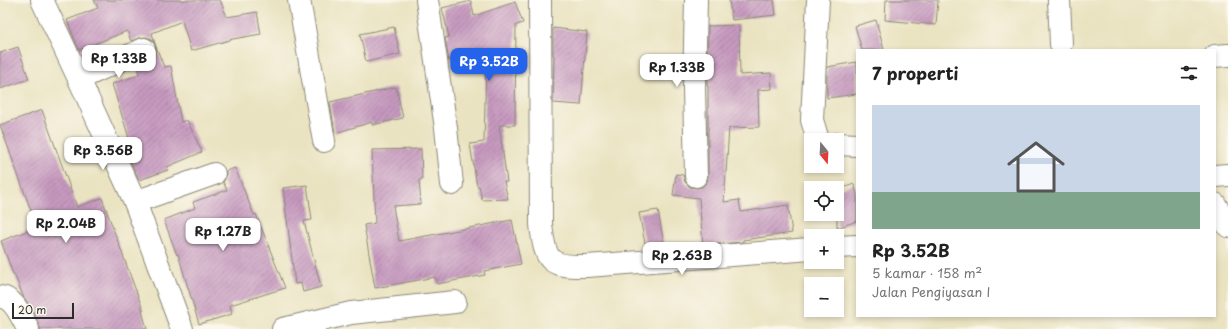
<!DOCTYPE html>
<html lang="id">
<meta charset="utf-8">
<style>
:root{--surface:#fff;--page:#f6f6f6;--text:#222;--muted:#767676;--accent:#2563eb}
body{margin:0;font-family:"Playpen Sans",sans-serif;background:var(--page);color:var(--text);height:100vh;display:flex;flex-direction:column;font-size:15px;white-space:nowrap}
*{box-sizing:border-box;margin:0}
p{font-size:13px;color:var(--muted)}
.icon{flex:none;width:22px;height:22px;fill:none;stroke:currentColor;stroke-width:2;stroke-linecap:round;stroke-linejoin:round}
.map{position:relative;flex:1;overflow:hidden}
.side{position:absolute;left:856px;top:49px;width:360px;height:268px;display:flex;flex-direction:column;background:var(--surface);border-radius:0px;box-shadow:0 2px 6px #0003}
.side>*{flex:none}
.needle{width:26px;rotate:162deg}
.fabs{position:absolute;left:804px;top:133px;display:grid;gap:8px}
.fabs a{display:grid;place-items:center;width:40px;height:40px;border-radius:0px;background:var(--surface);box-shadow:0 2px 6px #0003;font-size:20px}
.scale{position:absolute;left:12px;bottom:10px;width:62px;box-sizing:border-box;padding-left:4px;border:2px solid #2b2b2b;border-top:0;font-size:11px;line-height:14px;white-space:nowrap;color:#2b2b2b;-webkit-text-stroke:3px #fbf7ec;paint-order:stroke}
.price{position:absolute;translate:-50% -34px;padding:0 9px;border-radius:8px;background:#fff;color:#222;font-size:13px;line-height:26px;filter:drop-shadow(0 1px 2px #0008)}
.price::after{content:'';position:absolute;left:50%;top:24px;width:12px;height:9px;margin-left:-6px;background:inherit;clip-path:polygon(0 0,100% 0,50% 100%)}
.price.current{background:var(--accent);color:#fff}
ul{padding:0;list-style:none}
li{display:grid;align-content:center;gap:8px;height:212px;padding:0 16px}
li span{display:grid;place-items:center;height:124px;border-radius:0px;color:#555}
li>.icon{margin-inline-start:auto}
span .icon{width:72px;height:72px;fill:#fffc;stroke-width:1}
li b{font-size:17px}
h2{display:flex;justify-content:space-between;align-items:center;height:48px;padding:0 16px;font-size:17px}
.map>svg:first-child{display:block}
.building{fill:url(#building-hatch)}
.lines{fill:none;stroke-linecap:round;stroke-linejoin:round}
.minor-casing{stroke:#8a8776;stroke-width:24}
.minor{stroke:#fff;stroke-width:22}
</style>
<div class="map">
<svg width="1228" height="329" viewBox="0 0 1228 329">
<defs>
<pattern id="building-hatch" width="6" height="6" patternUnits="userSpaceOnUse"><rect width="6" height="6" fill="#c699bf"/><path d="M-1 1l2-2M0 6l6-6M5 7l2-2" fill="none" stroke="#a17d9b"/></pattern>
</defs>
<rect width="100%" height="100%" fill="#fbf7ec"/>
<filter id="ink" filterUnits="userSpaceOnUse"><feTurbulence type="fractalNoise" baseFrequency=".025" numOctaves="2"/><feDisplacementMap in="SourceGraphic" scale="8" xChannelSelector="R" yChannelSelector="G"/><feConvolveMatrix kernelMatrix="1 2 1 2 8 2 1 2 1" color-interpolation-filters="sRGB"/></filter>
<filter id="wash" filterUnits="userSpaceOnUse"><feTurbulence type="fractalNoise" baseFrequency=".012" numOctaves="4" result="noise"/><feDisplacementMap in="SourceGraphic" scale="16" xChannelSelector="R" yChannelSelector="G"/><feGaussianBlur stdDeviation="0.9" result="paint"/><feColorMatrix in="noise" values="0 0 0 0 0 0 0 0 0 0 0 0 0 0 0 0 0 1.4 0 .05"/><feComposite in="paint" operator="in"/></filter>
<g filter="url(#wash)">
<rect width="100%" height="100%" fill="#eae3c1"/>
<g id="blocks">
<!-- building -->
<g class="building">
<polygon points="94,0 220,0 227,17 257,12 261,34 233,39 191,51 182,21 152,33 155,44 152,39 146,37 139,38 131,41 127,31 79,50 67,20 98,8"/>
<polygon points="729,0 774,0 776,15 732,20"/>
<polygon points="886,0 938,0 936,25 885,20"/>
<polygon points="471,1 474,16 515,2 523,23 516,25 515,125 499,125 507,182 504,182 508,199 482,200 479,186 477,186 470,144 484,142 486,63 478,63 478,53 449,61 445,38 449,37 442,8"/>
<polygon points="876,20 884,50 862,50 855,26"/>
<polygon points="739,25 740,75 771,73 772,89 758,90 759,127 729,128 724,202 739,200 741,212 788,205 792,233 743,240 743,242 703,245 699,198 673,195 676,174 683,175 685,182 690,187 697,188 702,187 707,182 708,176 708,86 707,86 708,26"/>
<polygon points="394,27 400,54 366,62 360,34"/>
<polygon points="553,28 587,32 581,105 553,103 554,56 553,55"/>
<polygon points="155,44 164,67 171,66 181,122 187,120 202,152 167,167 168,170 139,180 121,141 129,138 112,84 139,75 138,66 149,60 154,56 156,51"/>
<polygon points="18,47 29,79 0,89 0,53"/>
<polygon points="857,62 857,94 827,98 827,67"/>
<polygon points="396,87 403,118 372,125 372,122 335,133 330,102"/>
<polygon points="42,110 77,207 102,198 143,310 142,311 147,329 40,329 34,313 24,298 14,274 13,274 1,241 37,227 0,125"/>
<polygon points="421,149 422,180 419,180 421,204 393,206 399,241 512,220 521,264 484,271 485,275 437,284 435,277 375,288 364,225 375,223 372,150"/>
<polygon points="235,168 254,215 256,214 285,288 230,305 232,314 199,324 178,254 177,255 164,220 195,208 193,202 227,190 223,182 226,177 226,171"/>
<polygon points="854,184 857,194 857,221 837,228 837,190"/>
<polygon points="307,185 312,220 304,221 321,287 303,292 301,283 295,284 283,188"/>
<polygon points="658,210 664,245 646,248 639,213"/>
</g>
</g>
</g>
<g filter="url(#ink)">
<use href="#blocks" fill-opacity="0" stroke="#8a8776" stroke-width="1"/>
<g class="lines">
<!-- minor casing -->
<g class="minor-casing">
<g id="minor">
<polyline points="42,0 79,79 135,202 182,329"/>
<polyline points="299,0 324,141"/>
<polyline points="427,0 446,128 452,184"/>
<path d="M540,0L541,224C545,262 549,267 587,266L811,249"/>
<polyline points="818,0 812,120 818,140"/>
<polyline points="1059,0 1061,44"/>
<polyline points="1215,56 1228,55"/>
<polyline points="79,79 144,49"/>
<polyline points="837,144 857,145"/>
<polyline points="696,176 694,88 696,0"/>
<polyline points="1215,176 1228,175"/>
<polyline points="135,202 214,174"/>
<polyline points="1215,204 1228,226"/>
<polyline points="837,247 857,246"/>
<path d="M0,297C14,297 22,318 28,329"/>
<polyline points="283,329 351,313 455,302"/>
</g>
</g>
<!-- minor -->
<use href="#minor" class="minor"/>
</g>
</g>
</svg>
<div class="fabs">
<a><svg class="needle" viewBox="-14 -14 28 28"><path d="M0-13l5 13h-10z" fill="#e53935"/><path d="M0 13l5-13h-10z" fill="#767676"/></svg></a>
<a><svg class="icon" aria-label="locate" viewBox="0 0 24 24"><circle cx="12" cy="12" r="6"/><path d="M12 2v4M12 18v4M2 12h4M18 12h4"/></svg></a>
<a>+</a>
<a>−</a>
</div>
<div class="scale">20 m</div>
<b class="price" style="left:119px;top:79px">Rp 1.33B</b>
<b class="price current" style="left:489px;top:82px">Rp 3.52B</b>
<b class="price" style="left:677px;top:88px">Rp 1.33B</b>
<b class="price" style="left:103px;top:171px">Rp 3.56B</b>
<b class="price" style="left:66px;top:244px">Rp 2.04B</b>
<b class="price" style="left:223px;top:252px">Rp 1.27B</b>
<b class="price" style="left:682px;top:276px">Rp 2.63B</b>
<section class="side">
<h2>7 properti<svg class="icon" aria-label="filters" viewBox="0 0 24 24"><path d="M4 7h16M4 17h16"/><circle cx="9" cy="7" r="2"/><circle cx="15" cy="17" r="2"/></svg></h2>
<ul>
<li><span style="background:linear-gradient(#c9d6e8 70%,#7fa58c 0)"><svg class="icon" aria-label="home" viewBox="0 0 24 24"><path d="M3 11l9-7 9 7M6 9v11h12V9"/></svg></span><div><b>Rp 3.52B</b><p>5 kamar · 158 m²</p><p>Jalan Pengiyasan I</p></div></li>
</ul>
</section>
</div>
